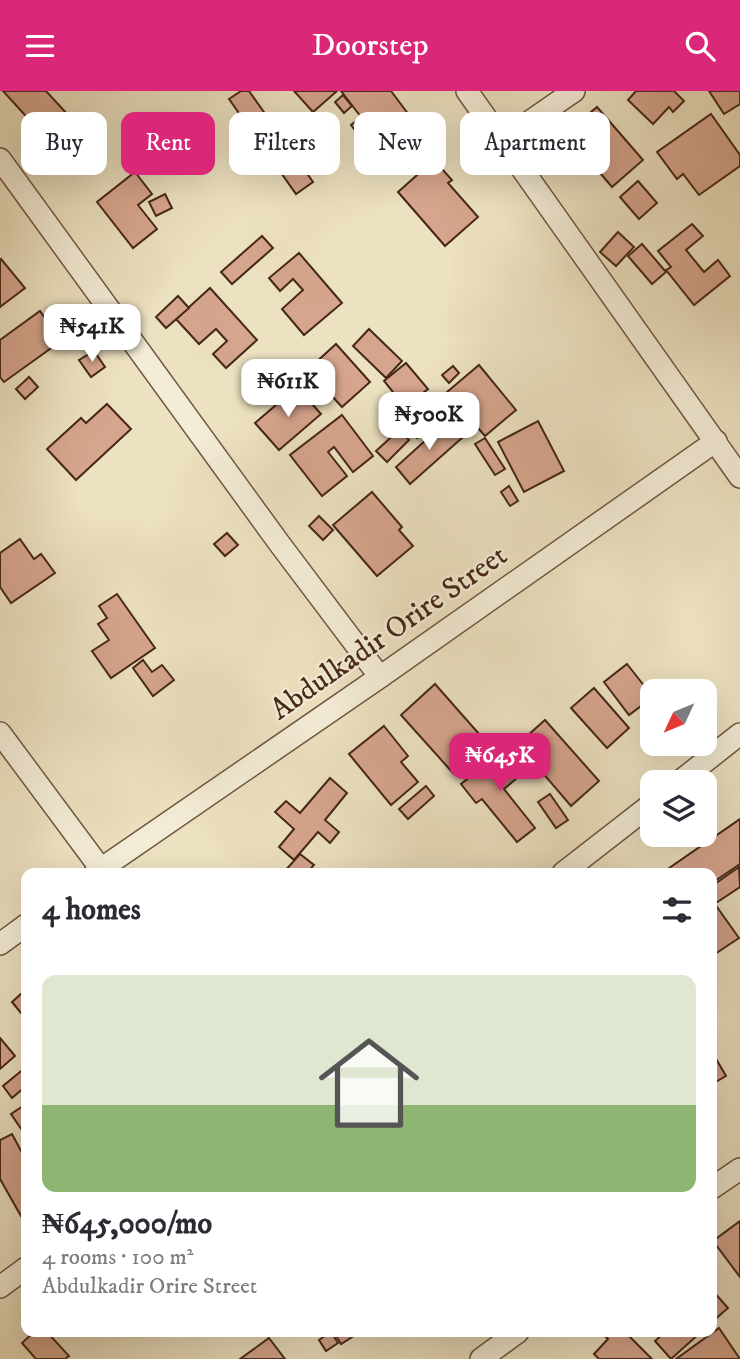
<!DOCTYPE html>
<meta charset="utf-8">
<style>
:root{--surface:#fff;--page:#f7f7f7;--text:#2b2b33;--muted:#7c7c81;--line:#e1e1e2;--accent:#db2777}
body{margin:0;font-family:"IM FELL DW Pica",serif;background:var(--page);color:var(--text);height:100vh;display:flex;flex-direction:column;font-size:26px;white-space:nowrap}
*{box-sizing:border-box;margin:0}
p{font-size:23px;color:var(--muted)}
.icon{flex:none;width:38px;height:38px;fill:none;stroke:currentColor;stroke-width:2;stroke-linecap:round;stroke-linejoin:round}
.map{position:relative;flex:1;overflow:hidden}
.panel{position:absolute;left:21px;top:777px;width:696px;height:469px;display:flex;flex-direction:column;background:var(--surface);border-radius:14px;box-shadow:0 7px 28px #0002}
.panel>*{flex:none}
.top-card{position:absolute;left:21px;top:21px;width:698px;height:63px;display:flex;gap:14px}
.needle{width:46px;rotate:226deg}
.fabs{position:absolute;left:640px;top:588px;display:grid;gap:14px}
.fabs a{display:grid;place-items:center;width:77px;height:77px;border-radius:14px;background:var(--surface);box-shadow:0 7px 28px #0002;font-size:35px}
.price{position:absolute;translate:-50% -60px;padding:0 16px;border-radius:14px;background:#fff;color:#222;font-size:23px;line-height:46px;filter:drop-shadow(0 2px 4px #0008)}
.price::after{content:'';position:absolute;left:50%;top:42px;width:21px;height:16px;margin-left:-10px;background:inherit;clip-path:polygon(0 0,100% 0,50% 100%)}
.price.selected{background:var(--accent);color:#fff}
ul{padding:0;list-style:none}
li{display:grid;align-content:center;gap:14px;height:371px;padding:0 21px}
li+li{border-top:2px solid var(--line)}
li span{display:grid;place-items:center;height:217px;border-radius:14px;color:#555}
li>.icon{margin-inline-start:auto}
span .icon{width:126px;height:126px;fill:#fffc;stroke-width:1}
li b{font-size:30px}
h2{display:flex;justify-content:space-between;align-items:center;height:84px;padding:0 21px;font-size:30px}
.pill{padding:0 24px;border-radius:14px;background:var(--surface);box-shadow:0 7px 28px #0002;font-size:24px;line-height:63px}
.pill.selected{background:var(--accent);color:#fff}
header{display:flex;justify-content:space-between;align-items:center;height:91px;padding:0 21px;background:var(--accent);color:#fff;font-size:32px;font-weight:600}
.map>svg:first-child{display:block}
.building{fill:#d6a58d;stroke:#462718;stroke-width:2}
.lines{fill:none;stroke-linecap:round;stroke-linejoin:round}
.minor-casing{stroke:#705642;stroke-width:24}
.minor{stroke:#f3ecd6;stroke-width:21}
.labels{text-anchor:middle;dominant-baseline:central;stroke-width:5;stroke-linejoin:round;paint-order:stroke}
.street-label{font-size:30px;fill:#462718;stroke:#f3ecd6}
</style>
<header><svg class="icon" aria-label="menu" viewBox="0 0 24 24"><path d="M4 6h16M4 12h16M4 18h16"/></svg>Doorstep<svg class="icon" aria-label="search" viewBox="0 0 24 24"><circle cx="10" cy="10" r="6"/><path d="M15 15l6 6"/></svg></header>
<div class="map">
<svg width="740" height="1268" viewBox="0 0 740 1268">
<rect width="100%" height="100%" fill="#ece1c0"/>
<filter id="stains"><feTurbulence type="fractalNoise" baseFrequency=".00286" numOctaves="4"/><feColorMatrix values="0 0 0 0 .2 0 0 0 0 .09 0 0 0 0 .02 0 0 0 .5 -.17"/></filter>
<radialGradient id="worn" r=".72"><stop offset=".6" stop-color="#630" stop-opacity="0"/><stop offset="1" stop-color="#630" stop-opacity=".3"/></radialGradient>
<!-- building -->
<g class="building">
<polygon points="3,0 46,0 69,25 45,46"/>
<polygon points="241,0 249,0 313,91 296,103 229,8"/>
<polygon points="294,0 337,0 313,21"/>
<polygon points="341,0 391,0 409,24 367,55 351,34 361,26"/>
<polygon points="636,0 674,0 684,10 673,21 669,16 653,33 628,9"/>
<polygon points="709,0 740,0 740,13 724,23"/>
<polygon points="343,4 352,15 344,22 335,11"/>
<polygon points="597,16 643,69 612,96 566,42"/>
<polygon points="711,23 740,64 740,75 699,104 683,83 677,88 657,61"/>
<polygon points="434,69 452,89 448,92 478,126 445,155 398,101"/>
<polygon points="135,81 152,103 138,114 157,138 133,157 97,111"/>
<polygon points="638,90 657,112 639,128 620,106"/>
<polygon points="165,103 172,117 156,125 149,111"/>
<polygon points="692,133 703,145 686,159 704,181 718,169 730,185 694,214 666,179 671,176 658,160"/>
<polygon points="618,141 634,156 616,175 600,161"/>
<polygon points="262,145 273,157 232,193 221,181"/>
<polygon points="642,153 666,181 652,193 628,165"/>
<polygon points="299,162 342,212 304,244 282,218 303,199 293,188 280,200 269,187"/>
<polygon points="1,168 25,197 0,216 0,169"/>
<polygon points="210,197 257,249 226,277 213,263 227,250 216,238 199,253 176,228"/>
<polygon points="178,205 189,217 166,237 156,226"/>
<polygon points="40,220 61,250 4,291 0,286 0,249"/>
<polygon points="369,238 402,270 386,287 353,255"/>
<polygon points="336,253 370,291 342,316 319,291 326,285 314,273"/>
<polygon points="94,260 105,276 91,286 79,269"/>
<polygon points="406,272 428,298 405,316 384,290"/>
<polygon points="479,274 516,319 485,345 447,301"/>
<polygon points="453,275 459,282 449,292 442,284"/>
<polygon points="29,286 38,296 25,308 16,298"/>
<polygon points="297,296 321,323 279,359 255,332"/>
<polygon points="428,307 443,323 417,347 402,331"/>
<polygon points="107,313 131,338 76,389 47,358 81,327 86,332"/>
<polygon points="342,324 373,365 353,381 334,356 328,361 347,385 322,405 290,364"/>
<polygon points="447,330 462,347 410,393 396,376"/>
<polygon points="538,330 564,380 524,401 498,351"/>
<polygon points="399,339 409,349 387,371 376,360"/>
<polygon points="485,347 505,378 495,384 475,353"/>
<polygon points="509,395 518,410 510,415 501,401"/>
<polygon points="372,401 402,436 399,439 413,455 377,485 333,434"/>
<polygon points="319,425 333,439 323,449 309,435"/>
<polygon points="227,442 238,454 225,465 214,453"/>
<polygon points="20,448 34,468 41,463 55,482 11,512 0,496 0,462"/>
<polygon points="117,503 155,557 111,587 92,560 109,549 98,533 107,527 99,515"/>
<polygon points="143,569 152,581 162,574 174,589 153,605 133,577"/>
<polygon points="627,573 653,606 629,624 604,591"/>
<polygon points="435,593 487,652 453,682 401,624"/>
<polygon points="594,597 629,637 607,657 571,617"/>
<polygon points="545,629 599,690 571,715 518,653"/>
<polygon points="384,635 408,665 401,671 418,691 391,714 349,663"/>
<polygon points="505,658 524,681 504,698 535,737 517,751 482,708 476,712 461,693"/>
<polygon points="330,687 347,702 325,729 339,741 330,752 318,741 294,769 279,756 294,738 275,721 286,710 300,722"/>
<polygon points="426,695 434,705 408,728 399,718"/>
<polygon points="550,703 568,729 556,737 538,711"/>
<polygon points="740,728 740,773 712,792 712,782 662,782"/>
<polygon points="300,763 314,774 307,782 283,782"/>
<polygon points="739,776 740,796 716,812 712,807 712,795"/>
<polygon points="712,809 739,847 712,865"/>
<polygon points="22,902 26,906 26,928 12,911"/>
<polygon points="0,947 15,965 0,978"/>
<polygon points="712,961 726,985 712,993"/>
<polygon points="26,976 26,995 12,1007 3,995"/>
<polygon points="26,1013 26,1045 11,1023"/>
<polygon points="12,1043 26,1069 26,1122 21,1125 0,1088 0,1049"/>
<polygon points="740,1130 740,1186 713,1150"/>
<polygon points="712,1199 728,1217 712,1231"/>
<polygon points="719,1237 740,1268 676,1268"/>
<polygon points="34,1241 47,1241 69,1265 65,1268 36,1268 22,1252"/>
<polygon points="331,1241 338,1252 326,1260 319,1249"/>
<polygon points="334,1241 360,1241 341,1253"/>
<polygon points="600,1241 625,1241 652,1268 599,1268 594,1263 608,1248"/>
<polygon points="665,1241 701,1241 671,1268 655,1250"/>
<polygon points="269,1247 285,1268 240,1268"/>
</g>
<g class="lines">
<!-- minor casing -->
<g class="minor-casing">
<g id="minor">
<polyline points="467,0 740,386"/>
<polyline points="503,49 574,0"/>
<polyline points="0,68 279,452 380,586"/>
<polyline points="0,642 101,778"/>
<polyline points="679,691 740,643"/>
<polyline points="95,782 380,586 716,350"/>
<polyline points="563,782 653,712"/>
<polyline points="0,853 26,834"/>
<polyline points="712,1097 740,1078"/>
<polyline points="0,1196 26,1177"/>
<polyline points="481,1268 518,1241"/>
</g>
</g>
<!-- minor -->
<use href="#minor" class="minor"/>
</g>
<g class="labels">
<!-- street labels -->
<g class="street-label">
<text transform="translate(389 542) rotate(-35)">Abdulkadir Orire Street</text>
</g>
</g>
<rect width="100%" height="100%" filter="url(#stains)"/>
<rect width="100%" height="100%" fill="url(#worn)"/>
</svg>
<div class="fabs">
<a><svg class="needle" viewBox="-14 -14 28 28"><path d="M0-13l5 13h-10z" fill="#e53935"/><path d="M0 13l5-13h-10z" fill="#7c7c81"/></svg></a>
<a><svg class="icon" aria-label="layers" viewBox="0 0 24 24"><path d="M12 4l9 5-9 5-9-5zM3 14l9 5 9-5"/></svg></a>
</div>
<b class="price" style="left:92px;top:273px">₦541K</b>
<b class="price" style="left:288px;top:328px">₦611K</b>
<b class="price" style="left:429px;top:361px">₦500K</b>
<b class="price selected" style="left:500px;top:702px">₦645K</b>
<div class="top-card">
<a class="pill">Buy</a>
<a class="pill selected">Rent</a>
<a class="pill">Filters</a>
<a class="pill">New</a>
<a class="pill">Apartment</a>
</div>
<section class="panel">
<h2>4 homes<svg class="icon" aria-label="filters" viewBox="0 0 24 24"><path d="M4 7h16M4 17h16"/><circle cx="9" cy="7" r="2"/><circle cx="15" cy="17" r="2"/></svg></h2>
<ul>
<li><span style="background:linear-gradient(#dfe7d0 60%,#8fb573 0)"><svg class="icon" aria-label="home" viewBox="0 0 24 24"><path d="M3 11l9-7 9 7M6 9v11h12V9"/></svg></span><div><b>₦645,000/mo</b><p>4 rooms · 100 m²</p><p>Abdulkadir Orire Street</p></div></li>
</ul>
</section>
</div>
